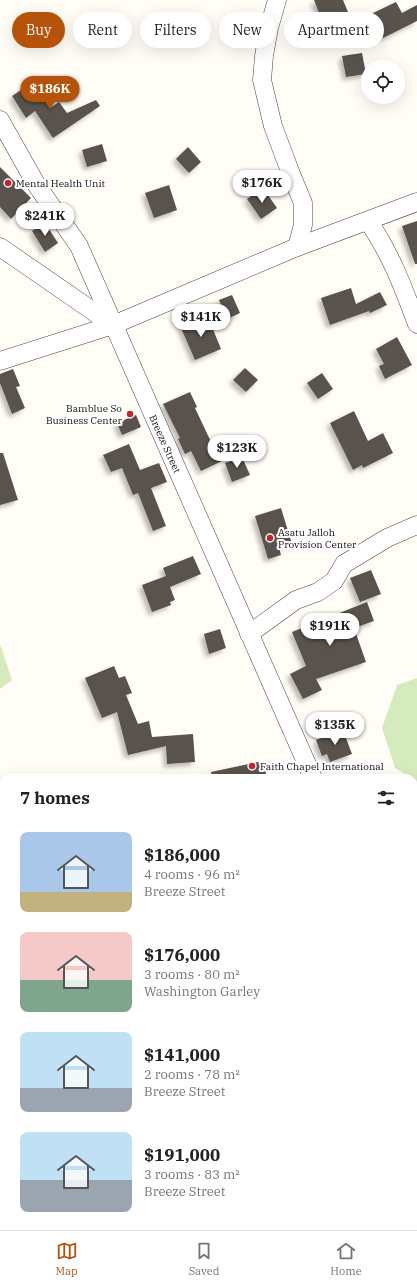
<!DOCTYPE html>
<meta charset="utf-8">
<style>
:root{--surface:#fff;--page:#f6f6f6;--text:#202124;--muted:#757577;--line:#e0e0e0;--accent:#b45309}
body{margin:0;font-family:"IBM Plex Serif",serif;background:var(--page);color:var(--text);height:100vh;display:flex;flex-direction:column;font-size:15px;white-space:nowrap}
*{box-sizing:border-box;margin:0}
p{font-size:13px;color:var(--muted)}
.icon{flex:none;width:22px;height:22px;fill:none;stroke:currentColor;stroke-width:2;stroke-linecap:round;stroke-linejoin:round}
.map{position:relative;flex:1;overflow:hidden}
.side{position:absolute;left:0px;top:774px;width:417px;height:456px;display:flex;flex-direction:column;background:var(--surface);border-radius:12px 12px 0 0;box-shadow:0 4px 16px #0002}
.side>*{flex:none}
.guide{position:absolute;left:12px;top:12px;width:393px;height:36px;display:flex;gap:8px}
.controls{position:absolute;left:361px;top:60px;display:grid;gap:8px}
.controls a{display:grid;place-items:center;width:44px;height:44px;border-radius:50%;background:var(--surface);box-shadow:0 4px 16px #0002;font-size:20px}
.price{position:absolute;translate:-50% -34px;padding:0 9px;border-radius:14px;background:#fff;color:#222;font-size:13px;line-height:26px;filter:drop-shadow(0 1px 2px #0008)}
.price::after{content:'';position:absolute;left:50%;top:24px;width:12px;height:9px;margin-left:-6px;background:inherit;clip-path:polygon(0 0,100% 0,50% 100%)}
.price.current{background:var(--accent);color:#fff}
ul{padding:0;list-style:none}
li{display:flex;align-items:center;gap:12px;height:100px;padding:0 20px}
li span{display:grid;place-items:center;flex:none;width:112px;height:80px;border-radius:8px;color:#555}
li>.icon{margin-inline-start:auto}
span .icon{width:48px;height:48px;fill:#fffc;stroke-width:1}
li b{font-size:17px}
h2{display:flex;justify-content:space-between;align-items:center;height:48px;padding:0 20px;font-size:17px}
.tag{padding:0 14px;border-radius:18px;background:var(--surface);box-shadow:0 4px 16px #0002;font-size:14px;line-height:36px}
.tag.current{background:var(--accent);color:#fff}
.tab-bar{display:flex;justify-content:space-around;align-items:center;height:56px;border-top:1px solid var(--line);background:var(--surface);font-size:11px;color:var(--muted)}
.tab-bar a{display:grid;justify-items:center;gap:2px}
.tab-bar .current{color:var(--accent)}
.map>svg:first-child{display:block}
.green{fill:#d5ebbd}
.building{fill:#5a524d;filter:url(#shadow)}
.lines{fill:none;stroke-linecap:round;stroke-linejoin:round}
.street-casing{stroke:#444;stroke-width:19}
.secondary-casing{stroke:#333;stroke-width:23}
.street{stroke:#fff;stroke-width:18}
.secondary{stroke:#fff6b0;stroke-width:22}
.poi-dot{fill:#c4262e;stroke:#fff;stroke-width:1.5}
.labels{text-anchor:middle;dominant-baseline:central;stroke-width:4;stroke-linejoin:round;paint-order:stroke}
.poi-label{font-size:10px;fill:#111;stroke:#fff;text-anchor:start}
.street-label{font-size:10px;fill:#111;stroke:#fff}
</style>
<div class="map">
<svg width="417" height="1230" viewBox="0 0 417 1230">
<defs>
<filter id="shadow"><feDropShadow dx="-3.5" dy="3.5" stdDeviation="2" flood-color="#0004"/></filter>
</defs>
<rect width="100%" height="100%" fill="#fffdf5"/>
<!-- green -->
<g class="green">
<polygon points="0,644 12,680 0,689"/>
<polygon points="417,678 417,781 395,768 382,728 397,685"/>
</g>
<!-- building -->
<g class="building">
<polygon points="314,0 343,0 353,24 337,32 328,15 321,18"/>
<polygon points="396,2 402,13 417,5 417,21 383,38 371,14"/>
<polygon points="362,53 366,74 346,77 342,56"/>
<polygon points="33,82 50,108 59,102 67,113 96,100 100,106 53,138 35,111 26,118 12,96"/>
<polygon points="102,144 107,161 87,167 82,150"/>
<polygon points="188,147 201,162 189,173 176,159"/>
<polygon points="0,167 31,198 11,219 0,207"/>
<polygon points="169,185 177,210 154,218 145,193"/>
<polygon points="263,188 277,208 261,219 247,199"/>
<polygon points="417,221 417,264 415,264 402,226"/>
<polygon points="45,223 58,243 45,252 32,231"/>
<polygon points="351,288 356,304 380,292 387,305 370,313 369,311 330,325 321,298"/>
<polygon points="232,295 240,313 227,319 219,300"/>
<polygon points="208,317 221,349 195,360 181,328"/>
<polygon points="397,337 412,365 385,379 379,366 384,364 376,349"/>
<polygon points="245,368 258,380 246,392 233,380"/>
<polygon points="13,369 20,386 16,387 25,408 12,414 0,383 0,374"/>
<polygon points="322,373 333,389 318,399 307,383"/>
<polygon points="190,392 197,407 195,408 213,446 215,445 222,461 201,471 191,451 185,454 178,439 180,438 163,404"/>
<polygon points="354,411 368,441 383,433 393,453 363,468 362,465 353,470 330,423"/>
<polygon points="136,415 141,427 122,435 117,423"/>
<polygon points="129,444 140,470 159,463 167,482 151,488 166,526 153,531 138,493 133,495 122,468 111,472 103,455"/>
<polygon points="0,453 3,453 18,500 0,505"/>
<polygon points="242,457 250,475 232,482 225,463"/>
<polygon points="281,508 292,544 279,548 281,555 268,559 255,516"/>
<polygon points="193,556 201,574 170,587 175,600 170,602 171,605 152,612 142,585 166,576 163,568"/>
<polygon points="371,570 381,594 360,602 350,578"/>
<polygon points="367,602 374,621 354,628 366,662 316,679 322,690 303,699 290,674 306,666 292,632"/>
<polygon points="220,629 226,648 209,654 204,634"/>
<polygon points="114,666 119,678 125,676 132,693 126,695 138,724 149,721 152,737 193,734 195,762 167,764 166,746 128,755 117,712 102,718 85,678"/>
<polygon points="343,730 352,754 330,762 327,754 322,756 316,740"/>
<polygon points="263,761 267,778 212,778 211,772"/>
</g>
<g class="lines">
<!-- street casing -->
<g class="street-casing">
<g id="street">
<polyline points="277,0 269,28 264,56 262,80 273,126 291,174 303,203 303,225 297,247"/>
<polyline points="0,120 36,184 79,246 313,778"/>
<path d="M368,221C391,254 403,287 417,324"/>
<polyline points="0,247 113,325"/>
<polyline points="0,361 113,325 297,247 417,202"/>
<polyline points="249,634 296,600 318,592 334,581 344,564 387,538 417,525"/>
<polyline points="413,950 417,957"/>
<polyline points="0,1143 4,1153"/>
<polyline points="35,1226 37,1230"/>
</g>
</g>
<!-- secondary casing -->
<g class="secondary-casing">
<g id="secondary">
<polyline points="413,885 417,884"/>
<polyline points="0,924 4,924"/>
</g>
</g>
<!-- street -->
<use href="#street" class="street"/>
<!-- secondary -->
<use href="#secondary" class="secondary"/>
</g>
<!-- markers -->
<g class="poi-dot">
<circle cx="8" cy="183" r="4"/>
<circle cx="130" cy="414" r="4"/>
<circle cx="270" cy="538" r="4"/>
<circle cx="252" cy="766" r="4"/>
</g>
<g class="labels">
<!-- poi labels -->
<g class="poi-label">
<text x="16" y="183">Mental Health Unit</text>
<text x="122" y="408" text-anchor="end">Bamblue So<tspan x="122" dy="12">Business Center</tspan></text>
<text x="278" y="532">Asatu Jalloh<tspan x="278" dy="12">Provision Center</tspan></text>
<text x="260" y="766">Faith Chapel International</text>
</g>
<!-- street labels -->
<g class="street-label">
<text transform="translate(165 444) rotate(66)">Breeze Street</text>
</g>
</g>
</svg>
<div class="controls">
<a><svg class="icon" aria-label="locate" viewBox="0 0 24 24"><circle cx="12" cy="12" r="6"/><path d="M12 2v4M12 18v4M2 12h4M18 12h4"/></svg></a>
</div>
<b class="price current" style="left:50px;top:110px">$186K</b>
<b class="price" style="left:262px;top:204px">$176K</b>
<b class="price" style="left:45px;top:237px">$241K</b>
<b class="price" style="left:201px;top:338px">$141K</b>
<b class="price" style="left:237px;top:469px">$123K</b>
<b class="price" style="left:330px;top:647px">$191K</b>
<b class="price" style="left:335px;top:746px">$135K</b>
<div class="guide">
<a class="tag current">Buy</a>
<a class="tag">Rent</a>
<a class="tag">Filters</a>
<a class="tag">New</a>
<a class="tag">Apartment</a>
</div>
<section class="side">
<h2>7 homes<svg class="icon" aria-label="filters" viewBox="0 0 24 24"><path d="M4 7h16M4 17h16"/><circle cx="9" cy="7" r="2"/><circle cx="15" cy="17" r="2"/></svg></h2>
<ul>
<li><span style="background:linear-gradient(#a9c7e8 75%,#c2b280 0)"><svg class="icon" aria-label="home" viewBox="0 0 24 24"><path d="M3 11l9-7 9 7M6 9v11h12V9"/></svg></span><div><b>$186,000</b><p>4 rooms · 96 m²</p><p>Breeze Street</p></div></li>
<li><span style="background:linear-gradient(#f6c9c9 60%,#7fa58c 0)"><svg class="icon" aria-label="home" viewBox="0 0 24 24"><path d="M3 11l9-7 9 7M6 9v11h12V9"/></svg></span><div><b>$176,000</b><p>3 rooms · 80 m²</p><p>Washington Garley</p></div></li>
<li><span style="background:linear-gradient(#bfe0f5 70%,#9aa5b1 0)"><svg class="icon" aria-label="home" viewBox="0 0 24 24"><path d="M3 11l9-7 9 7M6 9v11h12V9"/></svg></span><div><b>$141,000</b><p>2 rooms · 78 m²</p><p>Breeze Street</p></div></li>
<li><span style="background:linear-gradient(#bfe0f5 60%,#9aa5b1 0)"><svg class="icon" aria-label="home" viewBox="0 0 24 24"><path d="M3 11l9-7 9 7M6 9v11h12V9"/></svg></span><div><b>$191,000</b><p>3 rooms · 83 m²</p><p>Breeze Street</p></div></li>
</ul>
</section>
</div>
<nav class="tab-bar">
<a class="current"><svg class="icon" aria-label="map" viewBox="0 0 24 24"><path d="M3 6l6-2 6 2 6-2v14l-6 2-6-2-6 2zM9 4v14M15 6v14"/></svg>Map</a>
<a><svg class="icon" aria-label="saved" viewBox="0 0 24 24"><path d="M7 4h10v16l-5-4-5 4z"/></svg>Saved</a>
<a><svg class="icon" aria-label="home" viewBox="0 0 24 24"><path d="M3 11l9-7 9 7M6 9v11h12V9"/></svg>Home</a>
</nav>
